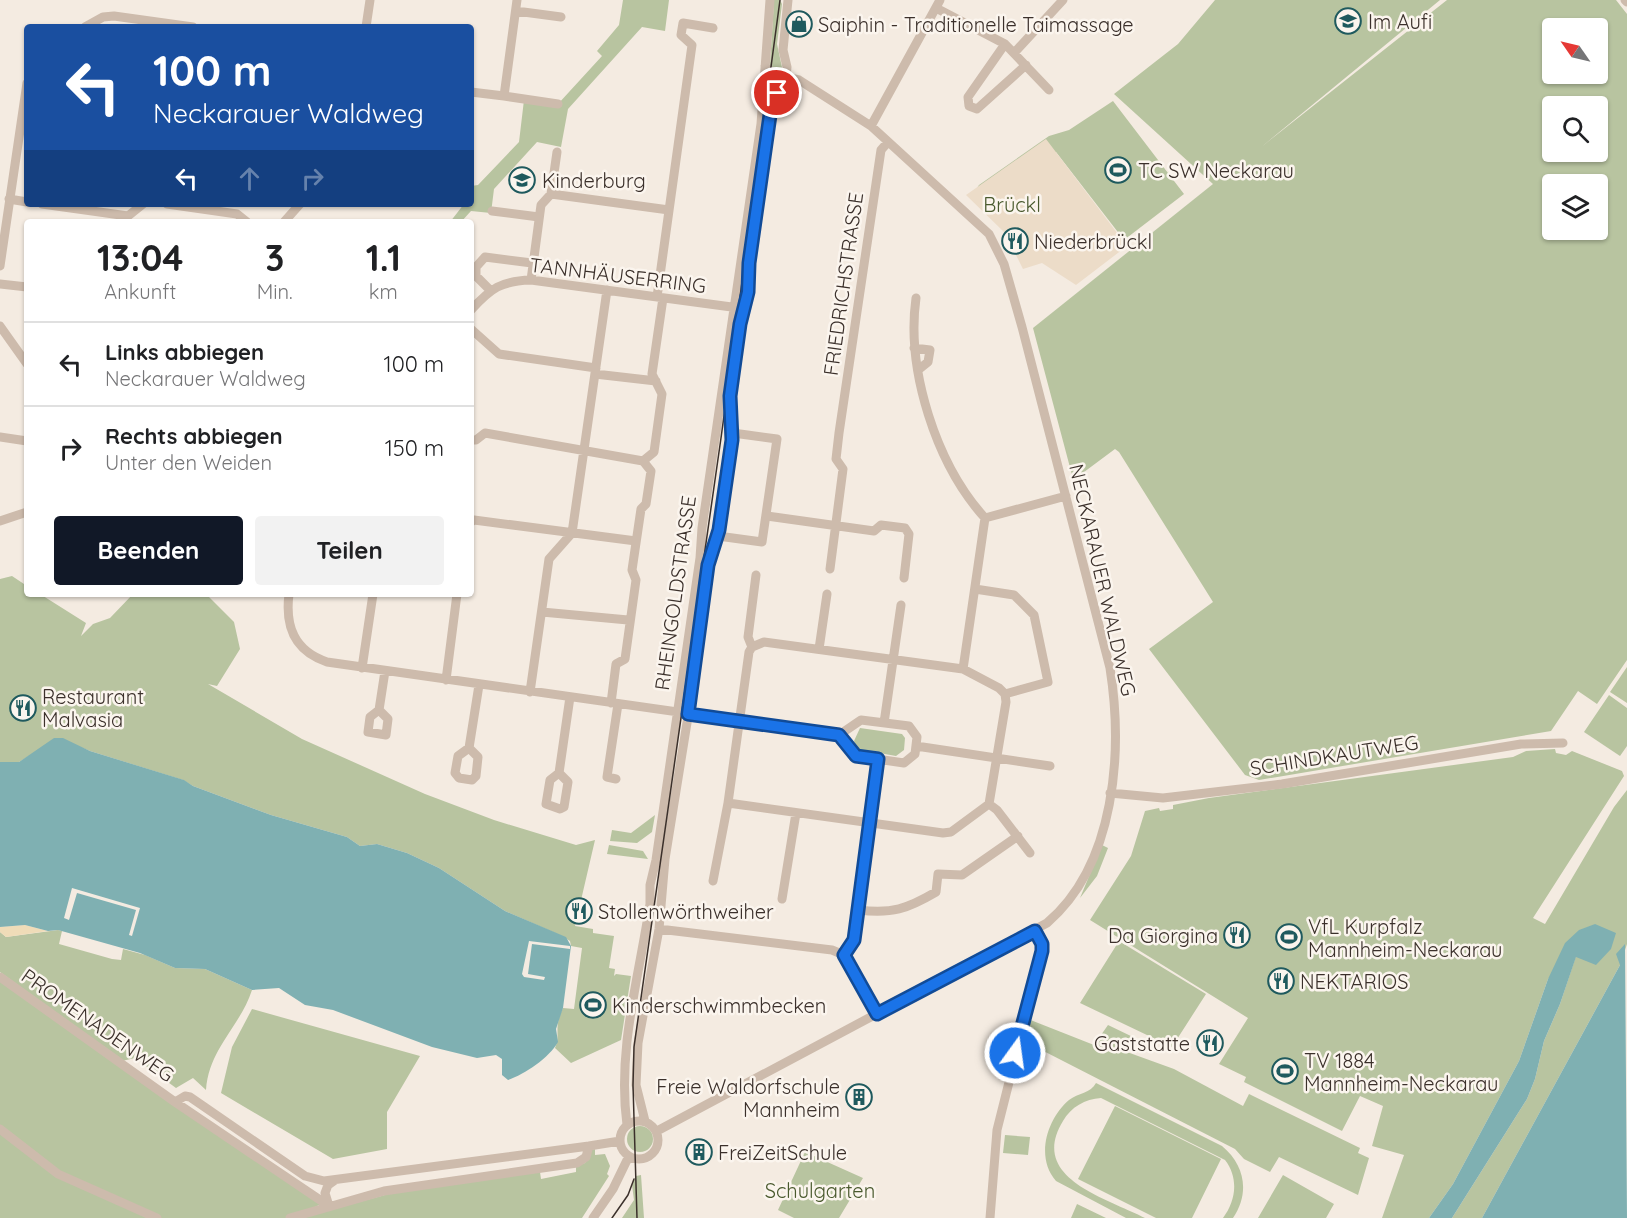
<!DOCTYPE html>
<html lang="de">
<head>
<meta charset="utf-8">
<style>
	body { margin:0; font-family:Quicksand,sans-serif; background:#f2f2f2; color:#202124; height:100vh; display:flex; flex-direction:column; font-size:22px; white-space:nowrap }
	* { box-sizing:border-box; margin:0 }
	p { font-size:20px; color:#757577 }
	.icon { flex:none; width:33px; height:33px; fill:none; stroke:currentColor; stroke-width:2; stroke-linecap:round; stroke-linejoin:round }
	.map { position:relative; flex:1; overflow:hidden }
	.panel { position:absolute; left:24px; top:219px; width:450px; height:378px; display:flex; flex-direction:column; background:#fff; border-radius:6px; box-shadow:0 2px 4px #0004 }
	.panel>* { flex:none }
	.top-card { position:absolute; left:24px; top:24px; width:450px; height:183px; border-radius:6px; box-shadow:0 2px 4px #0004; background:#1a4fa0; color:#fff; overflow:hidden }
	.needle { width:39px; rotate:304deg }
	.buttons { position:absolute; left:1542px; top:18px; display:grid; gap:12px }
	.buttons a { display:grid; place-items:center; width:66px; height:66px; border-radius:6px; background:#fff; box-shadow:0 2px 4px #0004; font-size:30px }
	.pin { position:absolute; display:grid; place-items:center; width:51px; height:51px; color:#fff; margin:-26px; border:3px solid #fff; border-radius:50%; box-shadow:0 2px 6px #0007 }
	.me { position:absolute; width:66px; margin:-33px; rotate:14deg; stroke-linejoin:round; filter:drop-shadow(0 0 4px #0008) }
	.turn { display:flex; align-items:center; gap:21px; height:126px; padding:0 30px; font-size:27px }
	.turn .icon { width:78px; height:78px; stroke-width:2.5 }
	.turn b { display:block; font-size:42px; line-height:51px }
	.lanes { display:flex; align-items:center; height:57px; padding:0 30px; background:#0003; justify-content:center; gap:30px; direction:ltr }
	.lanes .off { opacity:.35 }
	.eta { display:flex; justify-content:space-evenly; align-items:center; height:102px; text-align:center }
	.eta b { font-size:36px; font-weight:700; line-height:42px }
	.primary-button { display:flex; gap:12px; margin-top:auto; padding:12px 30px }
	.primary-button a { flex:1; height:69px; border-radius:6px; background:#111827; color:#fff; font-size:24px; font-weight:700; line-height:69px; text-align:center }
	.primary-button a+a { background:#f2f2f2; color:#202124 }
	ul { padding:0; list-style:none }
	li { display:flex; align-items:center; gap:18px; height:84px; padding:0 30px; border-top:2px solid #e0e0e0 }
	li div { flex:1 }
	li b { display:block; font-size:22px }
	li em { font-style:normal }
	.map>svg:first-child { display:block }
	.green { fill:#b8c4a0; fill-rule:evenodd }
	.sand { fill:#efdcb8 }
	.plaza { fill:#ecdcc8 }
	.water { fill:#7fb0b2 }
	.pier { fill:#f4ebe1 }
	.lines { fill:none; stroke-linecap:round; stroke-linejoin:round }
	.minor { stroke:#cdbbac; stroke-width:9 }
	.tram { stroke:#3b302b; stroke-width:1.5 }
	.route-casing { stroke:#114b97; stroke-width:15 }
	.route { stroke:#1a73e8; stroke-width:10 }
	.labels { text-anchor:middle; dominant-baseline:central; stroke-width:5; stroke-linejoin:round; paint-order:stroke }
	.poi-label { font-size:20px; fill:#3b302b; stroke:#fbf5ee; text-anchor:start }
	.park-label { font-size:20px; fill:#4a5a2e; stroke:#fbf5ee }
	.street-label { font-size:20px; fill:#3b302b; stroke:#fbf5ee }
</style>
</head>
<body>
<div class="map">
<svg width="1627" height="1218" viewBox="0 0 1627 1218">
	<rect width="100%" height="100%" fill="#f4ebe1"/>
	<!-- green -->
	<path class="green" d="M623,0H669L665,31L642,27L568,109L561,147L537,142L494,189L491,213L471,211L461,222H450L464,204H471V186L478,185L519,142L524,100L558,104L602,56L597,51L619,25Z
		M774,0H780L782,4L777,44L783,72L778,75L770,65Z
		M1215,0H1440L1260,148L1447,0H1616L1627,14V660L1597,704L1578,691L1551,731L1259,780L1245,775L1149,649L1213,602L1119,452L1115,449L1076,478L1072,475L1033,328L1213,184L1114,94L1178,44ZM1552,28H1598V74H1552ZM1552,106H1598V152H1552ZM1552,184H1598V230H1552Z
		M1113,101L1184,194L1124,240L1056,152L1023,176L1010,234L975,191L979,185L1049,136L1069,130Z
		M12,576L27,586V594H40L86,623L81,636L93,624L110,618L133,594H206L234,622L240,649L217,686L208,684L302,739L425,794L494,820L576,845L595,840L575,926L593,929V933L614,936L609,968L615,969L614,976L616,974L631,976L621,1040L571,1063L555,1048C561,1036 553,1027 563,1008L574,1009L582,948L571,946L570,941L562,936L505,911L439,868L407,853L377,844L360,846L347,837L271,815L193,786L183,780L90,751L58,738L19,762H0V579Z
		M1627,667V703L1610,692Z
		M1609,695L1627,708V746L1620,756L1584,732Z
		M860,728L902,734L905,738L904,750L896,756L857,749L854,741Z
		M1555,749L1556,753L1566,755L1572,751L1622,771L1624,776L1533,918L1545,924L1614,807L1627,790V944L1620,965L1482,1218H1452L1527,1099L1535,1079L1544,1041L1560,1004L1576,956L1595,924L1548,979L1519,1061L1453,1184L1429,1218H1382L1404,1155L1372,1146L1383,1106L1360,1096L1342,1131L1244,1082L1246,1077L1219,1064L1248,1018L1090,920L1131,856L1145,811L1159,808L1160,811L1173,809V805L1209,798L1513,757L1526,751Z
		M655,815L652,832L637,843L610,841L612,830L631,833Z
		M609,845L643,851L648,859L607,854Z
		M1102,845L1108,848L1097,876L1080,898Z
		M58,930L62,931L59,944L112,959L121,960L123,949L145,955L175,968L205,969L252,990C240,1027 209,1048 206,1090L193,1078L176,1088L135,1058L122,1061L0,972V932L6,937Z
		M1119,941L1206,994L1172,1047L1080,1003Z
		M0,979L321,1204L294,1218H0Z
		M252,1009L420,1056L387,1112V1149L333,1159L221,1093L232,1047Z
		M1028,1019L1094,1045L1108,1025L1135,1038L1127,1052L1174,1069L1243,1106L1249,1094L1360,1148L1358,1153L1369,1158L1358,1195L1279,1157L1270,1172L1244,1159L1235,1149L1022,1040Z
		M1096,1083L1222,1146C1245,1165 1250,1193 1233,1218H1223C1236,1201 1239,1178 1225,1160L1101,1098C1085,1099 1071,1107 1063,1121C1028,1178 1106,1198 1145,1218H1126L1056,1181C1035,1157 1047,1119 1069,1100C1078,1093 1091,1093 1096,1083Z
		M1115,1106L1221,1159L1192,1218H1156L1078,1179Z
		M627 1139a13 13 0 1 1 26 0a13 13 0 1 1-26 0Z
		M1005,1135L1030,1137L1028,1155L1003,1153Z
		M595,1149V1155L605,1154L610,1166L607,1174L609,1176L582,1218H301L392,1193L540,1172L541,1179L576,1172V1166L585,1163L591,1150Z
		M805,1152L863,1178L839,1218H794L778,1210Z
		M641,1175L644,1218H622L634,1200L632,1185L636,1176Z
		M1283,1175L1334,1204L1326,1218H1258Z
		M1077,1204L1106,1218H1071Z"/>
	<!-- sand -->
	<path class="sand" d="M25,925L48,931L6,937L0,932V927Z"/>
	<!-- plaza -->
	<path class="plaza" d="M1046,139L1127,246L1076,285L1042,263L1023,269L1005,233L966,195Z"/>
	<!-- water -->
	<path class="water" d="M54,738H63L90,751L184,780L193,786L271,815L347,837L360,846L377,844L407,853L439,868L505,911L566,937L571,946L563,1008L556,1029L558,1042C549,1058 525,1074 508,1080L502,1075V1059L496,1055L477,1058L432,1047L333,1010L305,1005L279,988L252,990L205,969L175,968L140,953L58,930L48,931L25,925L0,927V762H19Z
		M1595,924L1616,933L1611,949L1596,965L1576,957L1560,1004L1544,1041L1535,1079L1527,1099L1452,1218H1429L1453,1184L1519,1061L1548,979L1565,943L1579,930Z
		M1625,944L1627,1218H1482L1620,965L1616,954Z"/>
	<!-- pier -->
	<path class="pier" d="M72,888L140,908L132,936L129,935L136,910L77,893L69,920L64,918Z
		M529,941L570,946V949L532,944L528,974L545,977L544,980L524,977L522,974Z"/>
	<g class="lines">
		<!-- minor -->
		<path class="minor" d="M1625,0L1627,2
			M936,8L1005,44L1049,90
			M516,11L561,17
			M85,27L103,17L114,16L193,27
			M366,27L370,0
			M1005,44L968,97L969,106L977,109L1026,65
			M1015,52L1063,0
			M471,92L504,96L517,0
			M504,96L558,104
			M871,126L940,0
			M551,194L669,210
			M9,199L27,202
			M42,204L128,216L143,204
			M167,204L237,214L247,222
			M492,211L539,217
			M284,222L300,204
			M0,266L27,83
			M531,280L541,205L551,194L557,152
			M0,284L27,287
			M490,290L476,276V267L485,257L532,263
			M657,297L692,45L681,35L683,23L713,28
			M916,298C906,370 936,464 985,518
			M471,310C491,288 501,281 531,280L739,308
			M0,326L27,364
			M471,329L499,354L596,368
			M914,348L930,350L928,362L918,370
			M595,374L656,381
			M0,437L27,441
			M471,440H476L485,433L643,461
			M643,461L654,452L662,394L652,374L663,298
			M767,516L874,531L881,525L905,528L909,534L904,578
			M0,521L27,512
			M471,522L474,520L636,541
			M718,536L762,542L777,439L733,433
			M830,569L843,469L836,459L839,433L881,150L888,142
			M975,589L1014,595L1034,615L1048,682L1005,694
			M289,594C285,626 294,651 327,662L839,735L856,756L904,763L915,754L917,737L909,726L861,720L839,735
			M542,612L628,620
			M764,642L963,669L999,688L1005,694L1006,702L989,804L951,832L943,833L728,803L749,652L752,647Z
			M752,647L748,637L756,575
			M819,649L827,594
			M362,668L373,594
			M963,669L985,518L1066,496
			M446,680L457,594
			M530,692L549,559L572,533L607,290
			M611,703L616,664L625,659L636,580L632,570L641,509L646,504L651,471L643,461
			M379,710L388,719L386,735L368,732L370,717L379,710L385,671
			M884,723L901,605
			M916,746L1050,766
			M469,748L478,757L476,776L472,780L459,778L455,773L458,756L469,748L479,685
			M559,773L568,782L564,807L560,809L546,804L550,780L559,773L570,697
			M616,779L607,777L618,704
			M1110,793L1163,798L1282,784L1521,744L1563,743
			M989,804L997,810L1030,853
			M713,881L728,803
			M782,899L796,813
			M859,910C892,914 907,909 936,892L938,874L962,875L1018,836
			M659,929L832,950L844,955L877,1014
			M844,955L854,940L859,910L878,759
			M0,977L175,1102L329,1206
			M175,1102L185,1096L190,1097L305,1176L324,1181L589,1146
			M620 1140a19 19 0 1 1 38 0a19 19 0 1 1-38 0Z
			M645,1121L636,1085L638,1043L659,929L665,859L691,698L693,668L708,565L719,530L732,440L731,396L740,324L748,292L749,263L771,108L786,77L787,67L783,50L788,0
			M627,1125C617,1050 639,977 650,904V885L656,860L700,558L702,528L761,124L770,0
			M0,1129L58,1174L157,1218
			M657,1131L1047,923C1116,864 1123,751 1110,668L1022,327L1004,264L989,234L871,126L799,80L786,77L775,78L765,66
			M329,1206L325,1193L328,1185L335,1180
			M290,1218L384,1191L577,1163L586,1157L589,1146L620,1141
			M593,1218L613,1189L629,1156
			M990,1218L997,1130L1042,951V944L1035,931"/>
		<!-- tram -->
		<path class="tram" d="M612,1218L628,1195L634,1179
			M637,1218L633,1085L634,1047L721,438L780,0"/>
	</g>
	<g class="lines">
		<!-- route casing -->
		<g class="route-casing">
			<path id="route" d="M777,93L771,108L749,263L748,292L740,324L730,396L732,440L719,530L708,565L688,714L839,735L856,756L878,759L856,925L854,940L844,955L877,1014L1035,931L1042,944V951L1015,1053"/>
		</g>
		<!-- route -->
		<use href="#route" class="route"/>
	</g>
	<!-- icons -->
	<defs>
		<g id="school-ring" transform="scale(1.35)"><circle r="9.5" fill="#fbf5ee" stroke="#1f5a5e" stroke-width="1.5"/><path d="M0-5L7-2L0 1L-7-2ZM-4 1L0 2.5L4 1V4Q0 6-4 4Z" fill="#1f5a5e"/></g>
		<g id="shop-ring" transform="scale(1.35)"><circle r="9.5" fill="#fbf5ee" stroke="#1f5a5e" stroke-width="1.5"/><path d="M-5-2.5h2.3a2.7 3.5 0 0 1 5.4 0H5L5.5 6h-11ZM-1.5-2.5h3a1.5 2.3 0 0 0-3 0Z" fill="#1f5a5e"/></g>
		<g id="stadium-ring" transform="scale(1.35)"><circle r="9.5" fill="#fbf5ee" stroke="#1f5a5e" stroke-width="1.5"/><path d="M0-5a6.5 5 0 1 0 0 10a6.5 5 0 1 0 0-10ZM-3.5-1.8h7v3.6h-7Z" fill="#1f5a5e"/></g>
		<g id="restaurant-ring" transform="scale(1.35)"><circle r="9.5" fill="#fbf5ee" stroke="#1f5a5e" stroke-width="1.5"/><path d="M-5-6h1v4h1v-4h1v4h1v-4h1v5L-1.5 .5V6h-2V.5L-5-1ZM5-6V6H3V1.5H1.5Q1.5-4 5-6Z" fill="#1f5a5e"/></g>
		<g id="building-ring" transform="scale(1.35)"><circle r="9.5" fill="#fbf5ee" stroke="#1f5a5e" stroke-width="1.5"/><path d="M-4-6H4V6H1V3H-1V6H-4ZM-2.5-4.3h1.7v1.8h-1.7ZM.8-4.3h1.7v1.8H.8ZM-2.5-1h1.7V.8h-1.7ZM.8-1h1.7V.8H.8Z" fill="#1f5a5e"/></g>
	</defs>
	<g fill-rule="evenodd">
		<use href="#school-ring" x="1348" y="21"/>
		<use href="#shop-ring" x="799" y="24"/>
		<use href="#stadium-ring" x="1118" y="170"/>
		<use href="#school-ring" x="522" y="180"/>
		<use href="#restaurant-ring" x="1015" y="241"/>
		<use href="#restaurant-ring" x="23" y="708"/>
		<use href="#restaurant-ring" x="579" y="911"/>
		<use href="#restaurant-ring" x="1237" y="935"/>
		<use href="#stadium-ring" x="1289" y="937"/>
		<use href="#restaurant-ring" x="1281" y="981"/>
		<use href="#stadium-ring" x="593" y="1005"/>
		<use href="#restaurant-ring" x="1210" y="1043"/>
		<use href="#stadium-ring" x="1285" y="1071"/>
		<use href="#building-ring" x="859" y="1097"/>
		<use href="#building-ring" x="699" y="1152"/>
	</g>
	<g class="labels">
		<!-- poi labels -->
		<g class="poi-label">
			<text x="1368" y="21">Im Aufi</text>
			<text x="818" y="24">Saiphin - Traditionelle Taimassage</text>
			<text x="1138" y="170">TC SW Neckarau</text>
			<text x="542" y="180">Kinderburg</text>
			<text x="1034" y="241">Niederbrückl</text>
			<text x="42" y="696">Restaurant<tspan x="42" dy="23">Malvasia</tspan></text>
			<text x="598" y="911">Stollenwörthweiher</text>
			<text x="1308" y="926">VfL Kurpfalz<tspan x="1308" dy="23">Mannheim-Neckarau</tspan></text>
			<text x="1218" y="935" text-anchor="end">Da Giorgina</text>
			<text x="1300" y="981">NEKTARIOS</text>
			<text x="612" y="1005">Kinderschwimmbecken</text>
			<text x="1190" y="1043" text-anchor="end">Gaststatte</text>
			<text x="1304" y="1060">TV 1884<tspan x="1304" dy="23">Mannheim-Neckarau</tspan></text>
			<text x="840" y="1086" text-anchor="end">Freie Waldorfschule<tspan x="840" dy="23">Mannheim</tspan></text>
			<text x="718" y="1152">FreiZeitSchule</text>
		</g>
		<!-- park labels -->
		<g class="park-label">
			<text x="1012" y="204">Brückl</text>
			<text x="820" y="1190">Schulgarten</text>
		</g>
		<!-- street labels -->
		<g class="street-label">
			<text transform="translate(618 275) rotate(7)">TANNHÄUSERRING</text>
			<text transform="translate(843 284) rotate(-82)">FRIEDRICHSTRASSE</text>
			<text transform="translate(1103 580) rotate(77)">NECKARAUER WALDWEG</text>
			<text transform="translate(675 593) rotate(-82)">RHEINGOLDSTRASSE</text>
			<text transform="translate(1334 755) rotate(-9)">SCHINDKAUTWEG</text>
			<text transform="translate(98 1025) rotate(35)">PROMENADENWEG</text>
		</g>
	</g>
</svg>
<div class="buttons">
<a><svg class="needle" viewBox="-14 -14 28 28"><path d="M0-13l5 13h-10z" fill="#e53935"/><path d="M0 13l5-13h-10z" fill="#757577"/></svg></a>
<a><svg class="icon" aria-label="search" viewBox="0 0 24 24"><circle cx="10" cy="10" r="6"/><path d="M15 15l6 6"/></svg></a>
<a><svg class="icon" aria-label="layers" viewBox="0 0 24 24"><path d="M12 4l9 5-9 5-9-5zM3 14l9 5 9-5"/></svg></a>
</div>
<div class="pin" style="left:777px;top:93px;background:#d93025"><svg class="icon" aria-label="arrive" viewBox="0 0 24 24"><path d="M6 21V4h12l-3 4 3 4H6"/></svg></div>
<svg class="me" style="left:1015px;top:1053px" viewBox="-20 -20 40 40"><circle r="17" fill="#1a73e8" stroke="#fff" stroke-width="3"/><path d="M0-11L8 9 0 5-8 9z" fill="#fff"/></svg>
<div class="top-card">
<div class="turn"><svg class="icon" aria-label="left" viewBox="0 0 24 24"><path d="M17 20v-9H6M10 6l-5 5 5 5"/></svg><div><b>100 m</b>Neckarauer Waldweg</div></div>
<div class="lanes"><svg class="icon" aria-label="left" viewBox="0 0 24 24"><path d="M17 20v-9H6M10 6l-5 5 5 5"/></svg><svg class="icon off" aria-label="ahead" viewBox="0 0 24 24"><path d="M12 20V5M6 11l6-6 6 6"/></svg><svg class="icon off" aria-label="right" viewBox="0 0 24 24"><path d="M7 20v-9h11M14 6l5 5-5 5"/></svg></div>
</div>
<section class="panel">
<div class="eta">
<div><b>13:04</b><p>Ankunft</p></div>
<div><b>3</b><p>Min.</p></div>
<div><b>1.1</b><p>km</p></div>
</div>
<ul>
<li><svg class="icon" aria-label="left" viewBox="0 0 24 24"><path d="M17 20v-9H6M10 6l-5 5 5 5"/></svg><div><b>Links abbiegen</b><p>Neckarauer Waldweg</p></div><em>100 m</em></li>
<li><svg class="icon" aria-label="right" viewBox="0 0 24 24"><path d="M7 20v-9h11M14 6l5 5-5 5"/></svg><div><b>Rechts abbiegen</b><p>Unter den Weiden</p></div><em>150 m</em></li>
</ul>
<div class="primary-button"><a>Beenden</a><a>Teilen</a></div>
</section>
</div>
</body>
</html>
